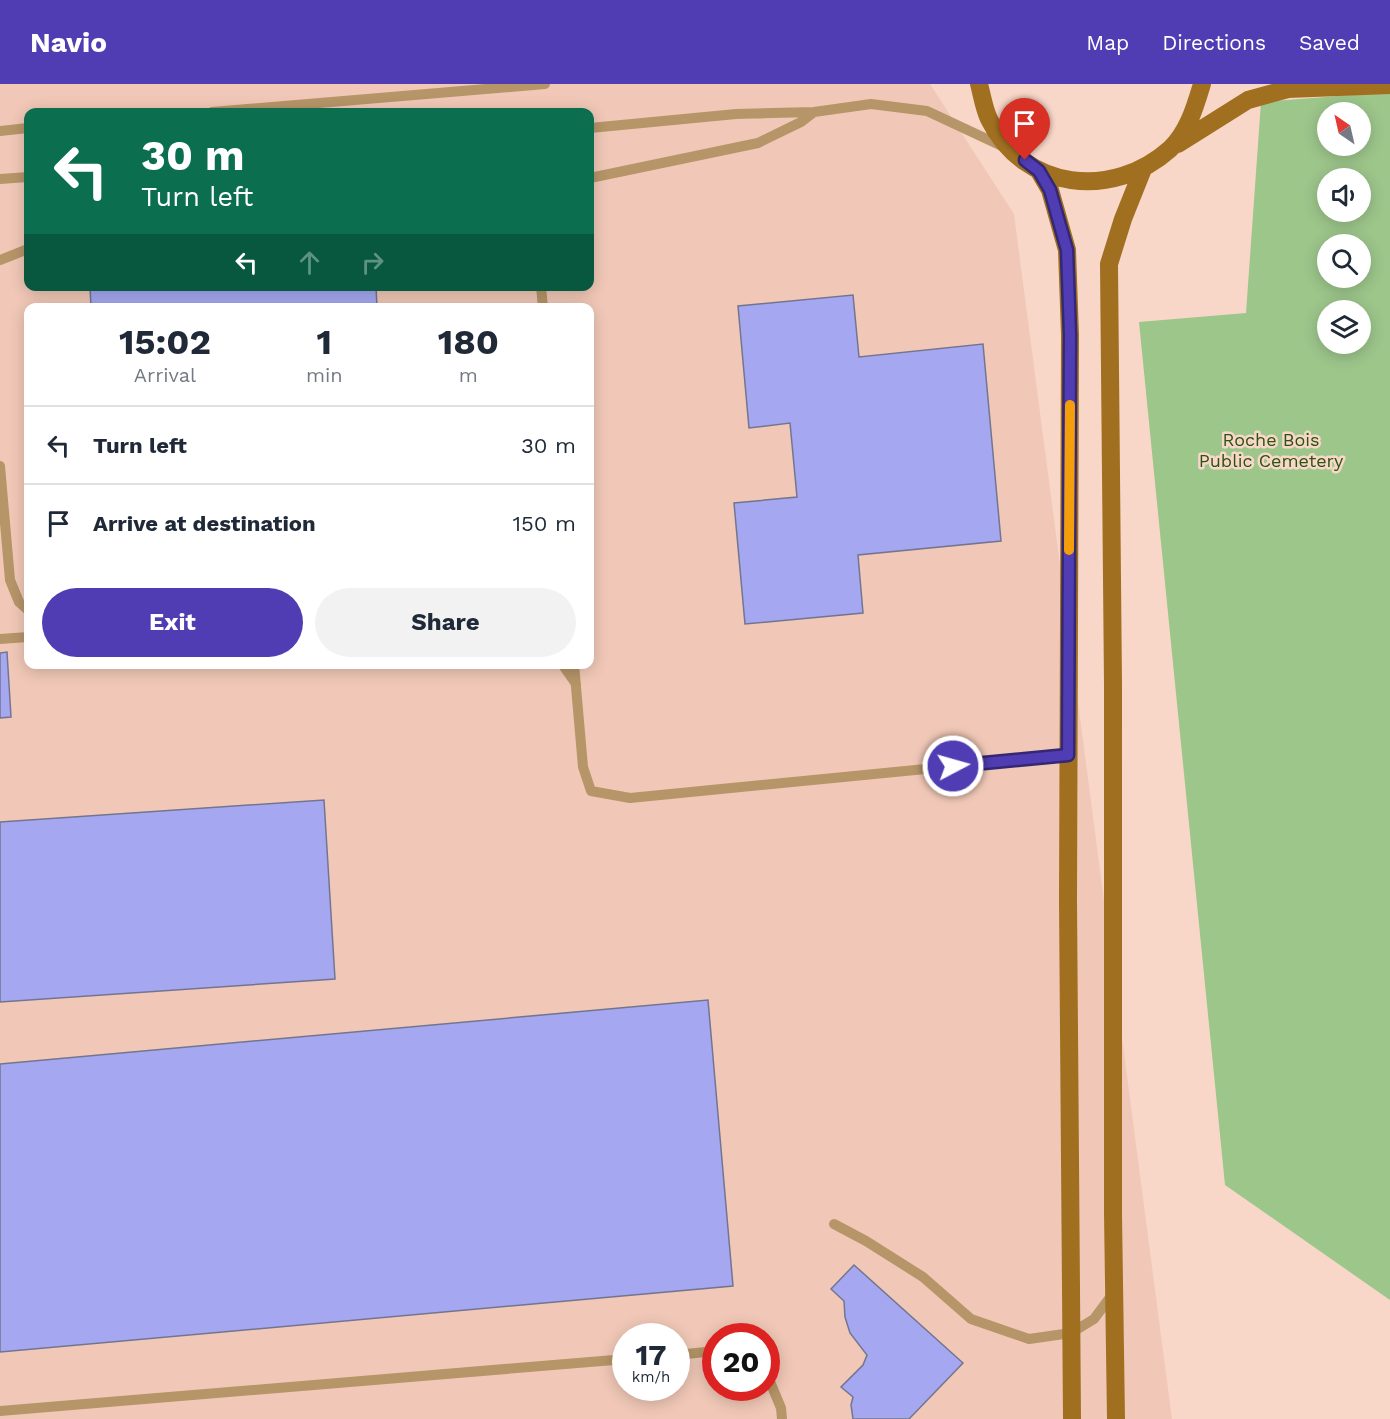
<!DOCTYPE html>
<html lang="en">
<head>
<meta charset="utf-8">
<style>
	body { margin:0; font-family:"Work Sans",sans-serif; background:#f2f2f3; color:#1f2937; height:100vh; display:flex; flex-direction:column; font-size:22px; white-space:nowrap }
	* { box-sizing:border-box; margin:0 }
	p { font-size:20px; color:#747a83 }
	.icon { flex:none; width:33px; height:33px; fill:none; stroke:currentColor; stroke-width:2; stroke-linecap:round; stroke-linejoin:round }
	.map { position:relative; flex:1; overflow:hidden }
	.side { position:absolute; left:24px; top:219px; width:570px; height:366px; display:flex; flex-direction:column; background:#fff; border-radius:12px; box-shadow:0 3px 15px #0003 }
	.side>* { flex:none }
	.banner { position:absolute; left:24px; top:24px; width:570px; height:183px; border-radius:12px; box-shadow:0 3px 15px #0003; background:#0b6e4f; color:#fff; overflow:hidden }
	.needle { width:39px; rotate:326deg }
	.fabs { position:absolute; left:1317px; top:18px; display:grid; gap:12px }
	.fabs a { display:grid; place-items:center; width:54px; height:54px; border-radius:50%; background:#fff; box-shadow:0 3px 15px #0003; font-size:30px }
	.speed { position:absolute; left:612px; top:1239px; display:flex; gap:12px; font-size:30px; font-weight:700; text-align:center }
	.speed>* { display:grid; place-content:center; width:78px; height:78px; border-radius:50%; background:#fff; box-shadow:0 3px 15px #0003; line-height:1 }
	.speed small { font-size:15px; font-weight:400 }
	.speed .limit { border:9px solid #d22; background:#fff; color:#111 }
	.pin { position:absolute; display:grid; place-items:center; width:51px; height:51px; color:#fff; margin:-62px -26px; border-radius:50% 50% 50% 0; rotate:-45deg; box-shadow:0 0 6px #0007 }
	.pin .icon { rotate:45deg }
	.me { position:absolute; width:66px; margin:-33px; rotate:84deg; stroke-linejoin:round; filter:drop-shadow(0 0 4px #0008) }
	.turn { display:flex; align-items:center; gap:21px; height:126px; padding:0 18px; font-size:27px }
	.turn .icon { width:78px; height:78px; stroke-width:2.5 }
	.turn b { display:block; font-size:42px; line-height:51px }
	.lanes { display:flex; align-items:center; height:57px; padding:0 18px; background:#0003; justify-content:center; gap:30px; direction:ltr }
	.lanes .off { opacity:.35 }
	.eta { display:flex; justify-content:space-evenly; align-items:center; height:102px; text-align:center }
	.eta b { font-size:36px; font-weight:700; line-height:42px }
	.primary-button { display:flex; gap:12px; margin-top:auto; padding:12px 18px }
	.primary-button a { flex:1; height:69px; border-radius:36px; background:#503cb3; color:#fff; font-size:24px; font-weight:700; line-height:69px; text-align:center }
	.primary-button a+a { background:#f2f2f3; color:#1f2937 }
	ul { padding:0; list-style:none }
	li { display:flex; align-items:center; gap:18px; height:78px; padding:0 18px; border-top:2px solid #e0e1e3 }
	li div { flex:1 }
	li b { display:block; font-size:22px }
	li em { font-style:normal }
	header { display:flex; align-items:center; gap:36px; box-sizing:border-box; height:84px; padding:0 30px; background:#503cb3; color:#fff }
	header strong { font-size:28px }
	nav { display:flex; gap:33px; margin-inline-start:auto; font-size:21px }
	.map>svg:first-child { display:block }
	.built { fill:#f1c8b7; fill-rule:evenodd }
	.green { fill:#9dc68b; fill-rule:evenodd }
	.building { fill:#a5a8f0; stroke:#737590; stroke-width:1.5 }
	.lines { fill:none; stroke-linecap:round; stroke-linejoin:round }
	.lane { stroke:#b69568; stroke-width:10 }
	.secondary { stroke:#a07020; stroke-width:18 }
	.route-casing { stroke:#342774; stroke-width:15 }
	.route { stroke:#503cb3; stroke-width:10 }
	.slow { stroke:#f59e0b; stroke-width:10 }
	.labels { text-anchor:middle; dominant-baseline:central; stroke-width:5; stroke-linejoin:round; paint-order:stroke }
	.park-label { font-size:18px; fill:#2a5310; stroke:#f8d7c9 }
</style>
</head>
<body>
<header>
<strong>Navio</strong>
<nav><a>Map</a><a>Directions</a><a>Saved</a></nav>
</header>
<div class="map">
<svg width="1390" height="1335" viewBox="0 0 1390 1335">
	<rect width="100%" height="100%" fill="#f8d7c9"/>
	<!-- built -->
	<path class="built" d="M0,0H930L1014,130L1172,1335H0ZM28,28H590V202H28ZM28,224H590V580H28ZM626,1252H676V1304H626ZM716,1252H766V1304H716Z"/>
	<!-- green -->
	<path class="green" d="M1390,8V1216L1225,1101L1139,238L1246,229L1261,18ZM1328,28H1360V62H1328ZM1328,94H1360V128H1328ZM1328,160H1360V194H1328ZM1328,226H1360V260H1328Z"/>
	<!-- building -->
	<path class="building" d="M90,202H376L377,224H91Z
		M853,211L859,273L983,260L1001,457L858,471L863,529L745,540L734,419L797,413L790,339L749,344L738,222Z
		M7,568L11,633L0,634V569Z
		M324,716L335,895L0,918V738Z
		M708,916L733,1202L0,1268V980Z
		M854,1181L963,1279L909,1335H853L851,1321L853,1313L841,1303L863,1281L867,1271L850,1249L845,1233L844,1217L831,1205Z"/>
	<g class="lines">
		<!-- lane -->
		<path class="lane" d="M212,28L545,0
			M590,44L736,30L814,28L871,20L927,27L1004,63
			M0,47L28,44
			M590,94L758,59L801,38L814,28
			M0,95L28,93
			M0,176L28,165
			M541,202L543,224
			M0,382L10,496L19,518L28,526
			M0,555L28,553
			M562,580L576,600
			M574,580L583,683L591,707L630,714L1068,671
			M834,1140L866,1157L923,1193L971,1235L1029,1255L1071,1249L1094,1235L1114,1208
			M676,1271L716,1267
			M766,1288L781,1324L782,1335
			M0,1327L626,1275"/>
		<!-- secondary -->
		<path class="secondary" d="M979,0C982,11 984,25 989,35C1024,107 1113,116 1170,65C1188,48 1195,23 1202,0
			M1178,60L1248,16L1288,5L1390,1
			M1039,87L1050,106L1067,166L1070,251L1068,817L1072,1335
			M1116,1335L1113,1130V600L1109,180L1123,135L1143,85"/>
	</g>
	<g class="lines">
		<!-- route casing -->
		<g class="route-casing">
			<path id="route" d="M953,682L1068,671L1070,251L1067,166L1050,106L1039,87L1025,76"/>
		</g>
		<!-- route -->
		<use href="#route" class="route"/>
		<!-- slow -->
		<path class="slow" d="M1069,466L1070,321"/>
	</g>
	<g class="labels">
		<!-- park labels -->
		<g class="park-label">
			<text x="1271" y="355">Roche Bois<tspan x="1271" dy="21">Public Cemetery</tspan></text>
		</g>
	</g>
</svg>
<div class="fabs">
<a><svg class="needle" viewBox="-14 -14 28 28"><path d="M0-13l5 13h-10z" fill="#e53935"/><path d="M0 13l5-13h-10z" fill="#747a83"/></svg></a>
<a><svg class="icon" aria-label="sound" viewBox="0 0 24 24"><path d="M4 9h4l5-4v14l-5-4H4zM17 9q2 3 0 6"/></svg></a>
<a><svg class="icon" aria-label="search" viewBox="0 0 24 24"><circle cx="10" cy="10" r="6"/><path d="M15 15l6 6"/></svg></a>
<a><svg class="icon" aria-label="layers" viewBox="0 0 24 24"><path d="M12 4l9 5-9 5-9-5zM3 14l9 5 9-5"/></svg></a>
</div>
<div class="speed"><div>17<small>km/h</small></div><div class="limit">20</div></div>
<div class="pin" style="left:1025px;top:76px;background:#d93025"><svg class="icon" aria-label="arrive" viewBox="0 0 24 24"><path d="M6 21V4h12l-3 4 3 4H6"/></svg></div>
<svg class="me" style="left:953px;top:682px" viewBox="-20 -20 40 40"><circle r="17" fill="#503cb3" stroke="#fff" stroke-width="3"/><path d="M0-11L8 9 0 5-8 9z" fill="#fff"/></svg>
<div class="banner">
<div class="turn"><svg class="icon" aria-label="left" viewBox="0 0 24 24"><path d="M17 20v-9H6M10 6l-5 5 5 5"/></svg><div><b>30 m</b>Turn left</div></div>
<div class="lanes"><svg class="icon" aria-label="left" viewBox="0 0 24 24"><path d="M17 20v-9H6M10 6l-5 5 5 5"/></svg><svg class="icon off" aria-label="ahead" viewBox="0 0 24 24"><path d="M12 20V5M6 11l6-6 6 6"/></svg><svg class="icon off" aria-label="right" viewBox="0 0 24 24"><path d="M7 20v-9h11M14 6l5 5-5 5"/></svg></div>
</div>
<section class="side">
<div class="eta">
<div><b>15:02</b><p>Arrival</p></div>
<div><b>1</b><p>min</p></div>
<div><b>180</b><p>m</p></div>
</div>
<ul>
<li><svg class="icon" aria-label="left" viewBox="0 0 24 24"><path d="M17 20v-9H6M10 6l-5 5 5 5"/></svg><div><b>Turn left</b></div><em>30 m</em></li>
<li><svg class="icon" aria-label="arrive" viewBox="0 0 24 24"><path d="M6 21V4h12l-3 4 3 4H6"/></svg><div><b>Arrive at destination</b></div><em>150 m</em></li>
</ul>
<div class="primary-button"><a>Exit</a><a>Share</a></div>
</section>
</div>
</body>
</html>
